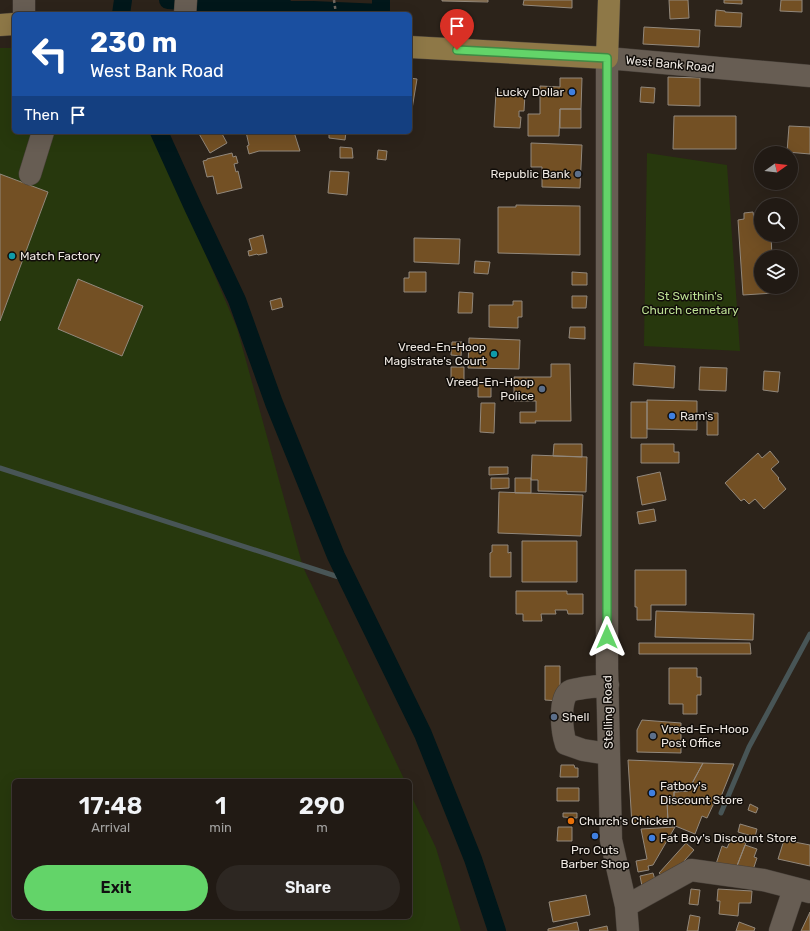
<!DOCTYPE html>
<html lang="en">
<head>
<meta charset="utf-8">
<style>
	body { margin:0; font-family:Rubik,sans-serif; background:#2d2722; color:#f1f3f6; height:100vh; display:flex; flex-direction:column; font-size:15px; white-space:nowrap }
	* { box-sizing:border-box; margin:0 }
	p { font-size:13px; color:#a2a1a0 }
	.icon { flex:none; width:22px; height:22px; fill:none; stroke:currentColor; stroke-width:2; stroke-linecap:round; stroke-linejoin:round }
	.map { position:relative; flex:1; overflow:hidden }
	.panel { position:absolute; left:12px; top:779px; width:400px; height:140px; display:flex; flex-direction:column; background:#211a14; border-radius:6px; box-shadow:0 4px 16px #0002,0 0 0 1px #3e3834 }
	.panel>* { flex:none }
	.guide { position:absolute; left:12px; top:12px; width:400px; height:122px; border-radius:6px; box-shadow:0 4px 16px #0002,0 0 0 1px #3e3834; background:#1a4fa0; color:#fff; overflow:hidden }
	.needle { width:26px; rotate:76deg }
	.buttons { position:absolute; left:754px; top:146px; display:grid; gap:8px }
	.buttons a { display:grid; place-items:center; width:44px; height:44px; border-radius:50%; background:#211a14; box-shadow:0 4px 16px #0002,0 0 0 1px #3e3834; font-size:20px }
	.pin { position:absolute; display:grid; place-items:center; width:34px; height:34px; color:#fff; margin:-41px -17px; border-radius:50% 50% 50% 0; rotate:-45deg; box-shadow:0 0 4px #0007 }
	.pin .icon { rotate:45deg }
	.me { position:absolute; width:44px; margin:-22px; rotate:0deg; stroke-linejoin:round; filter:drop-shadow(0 0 3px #0008) }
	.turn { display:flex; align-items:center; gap:14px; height:84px; padding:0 12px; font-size:18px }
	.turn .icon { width:52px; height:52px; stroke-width:2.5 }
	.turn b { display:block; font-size:28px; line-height:34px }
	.then { display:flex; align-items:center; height:38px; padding:0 12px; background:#0003; gap:8px; font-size:15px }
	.eta { display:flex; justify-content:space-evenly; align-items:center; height:68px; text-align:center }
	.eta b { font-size:24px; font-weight:600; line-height:28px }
	.primary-button { display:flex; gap:8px; margin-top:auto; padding:8px 12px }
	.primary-button a { flex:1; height:46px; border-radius:24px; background:#63d469; color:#111; font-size:16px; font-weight:600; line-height:46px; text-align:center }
	.primary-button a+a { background:#2d2722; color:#f1f3f6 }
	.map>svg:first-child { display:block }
	.green { fill:#27380d }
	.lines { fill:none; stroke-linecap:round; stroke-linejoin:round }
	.stream { stroke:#485556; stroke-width:5 }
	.canal { stroke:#01171a; stroke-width:18 }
	.building { fill:#735024; stroke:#92887c }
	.minor-casing { stroke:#48413a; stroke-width:23 }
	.major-casing { stroke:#48413a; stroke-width:23 }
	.path { stroke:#6e665e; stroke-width:2.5; stroke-dasharray:3 3; stroke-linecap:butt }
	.minor { stroke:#675d53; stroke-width:22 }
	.major { stroke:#8e7847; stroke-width:22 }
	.route-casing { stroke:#408a44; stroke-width:10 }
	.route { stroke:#63d469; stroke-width:7 }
	.shop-dot { fill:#3f7fe0; stroke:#110d09; stroke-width:1.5 }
	.service-dot { fill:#5c6f8a; stroke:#110d09; stroke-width:1.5 }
	.culture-dot { fill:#0f9aa8; stroke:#110d09; stroke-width:1.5 }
	.food-dot { fill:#e8710a; stroke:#110d09; stroke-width:1.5 }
	.labels { text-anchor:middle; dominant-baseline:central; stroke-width:3; stroke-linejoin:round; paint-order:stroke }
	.street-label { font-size:12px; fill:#ede7e1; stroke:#110d09 }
	.poi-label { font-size:12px; fill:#ede7e1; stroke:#110d09; text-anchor:start }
	.park-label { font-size:12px; fill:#bcdf93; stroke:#110d09 }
</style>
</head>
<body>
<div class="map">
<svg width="810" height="931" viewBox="0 0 810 931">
	<rect width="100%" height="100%" fill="#2c231a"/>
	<!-- green -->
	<path class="green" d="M0,48H14V132H154L237,328L303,567L405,781H14V917H410V793L436,848L461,931H0Z
		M647,153L727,165L740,351L644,346Z"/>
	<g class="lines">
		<!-- stream -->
		<path class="stream" d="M0,468L348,580
			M721,813L749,747L810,634"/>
		<!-- canal -->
		<path class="canal" d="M168,0L290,9L381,13V0
			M121,14L123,0
			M159,132L193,207L237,300L274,403L336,556L423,734L473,859L497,931"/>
	</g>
	<!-- building -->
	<path class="building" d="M442,0H488V2L442,1Z
		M524,0H572V8L523,5Z
		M669,0H688L689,18L670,19Z
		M724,0H742V4L724,3Z
		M781,0H802V12L780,11Z
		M716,10L725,11V12L742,13L741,27L715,26Z
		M644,27L700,30L699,47L643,44Z
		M668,77L700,78V106L668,105Z
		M410,78L417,79L410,121Z
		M560,78H582L581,109H560L559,136H528V114H540V86L560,87Z
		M641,87L655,88L654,103L640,102Z
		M496,92L525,94L524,111H519V117H521L520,128L494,127Z
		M560,109H581V128H560Z
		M674,116H736V149H673Z
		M789,126L810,127V154L787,152Z
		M198,132H221L227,143L210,153Z
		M246,132H294L300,151H259L249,154L247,146L249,145Z
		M329,132H346L345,140L329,138Z
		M531,143L582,145L580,188L542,187V167H531Z
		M340,147L352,148L353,158H340Z
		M378,150L387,151L386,160L377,159Z
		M232,153L233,157L236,156L238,163L234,164L236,172L238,171L242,188L217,194L213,176L207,177L203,161L207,160V159Z
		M330,171L349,172L347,195L328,193Z
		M0,174L48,192L0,321Z
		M516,205L580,206V255L498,253V207H516Z
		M753,212L754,219H761V235H771L772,257H761V287H774V293L743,295L738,220L744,219V213Z
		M263,235L267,253L258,255L257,254L249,256L248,251L252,250L249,239Z
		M414,238L460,239L459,264L414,262Z
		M475,261L490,262L488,274L474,273Z
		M409,272H426V292H404V278H409Z
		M572,272L587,273V285H572Z
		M78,279L143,306L122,356L58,329Z
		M459,292L473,293L472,313H458Z
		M572,296H587L586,308H572Z
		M281,298L283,307L272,310L270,301Z
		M513,301H522V317H518V328L489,327V305H513Z
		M570,327H585V339L569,338Z
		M469,338L520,340L519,369L468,368Z
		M452,342H462L461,356L451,355Z
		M634,363L675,366L674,388L633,385Z
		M551,364H570L571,421H535L536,423H520V412H536V401H514V377H551Z
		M451,367H464V380H451Z
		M700,367L727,368L726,391L699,390Z
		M764,371L780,372L778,392L763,390Z
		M478,383L491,384V397H478Z
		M647,400L697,401V430L647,429Z
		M631,402H647V438H631Z
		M481,403H495L494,433L480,432Z
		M707,413H718V435H707Z
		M554,444H582V457L553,456Z
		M641,444H674V452H679V463H641Z
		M770,451L779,462L771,469L779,478L778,479L786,489L764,509L755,499L749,504L744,499L741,501L725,483L758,453L762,458Z
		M532,455L587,457L586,492L538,491V480H531Z
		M489,467H508V474L489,475Z
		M660,472L666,500L642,505L637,477Z
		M491,478H509V488L491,489Z
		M515,478H531V493H515Z
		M499,492L583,495L581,536L498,533Z
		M654,509L656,521L639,524L637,512Z
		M522,541H577V582H522Z
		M492,545H508V553L511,552V577H490V553L492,552Z
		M635,570H686V605H651V620H637V607H635Z
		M516,591H567V594H583V614H568L567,610H555L556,614H541L542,621H523V614H516Z
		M656,611L754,614L753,640L655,637Z
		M639,643H750L751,654H639Z
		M545,666H560V701L545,700Z
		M669,668H697V677H701V695H697V714H683V704H669Z
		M642,720L681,723V753L637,752V730Z
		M628,760L703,763L688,791L674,792V800H667L668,823L632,825Z
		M703,763L734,764L718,804L714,803L707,818L702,816L695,834L668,823L667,800H674V792L688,791Z
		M561,765H574L575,768H578V777H560Z
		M557,788H579V801H557Z
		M750,804L758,808L756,813L748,810Z
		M563,813H577V818L563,817Z
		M740,824L757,829L755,837L738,832Z
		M558,827H572V841H557Z
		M675,827L653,865L648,866L649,870L638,872L636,861L647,859L641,829Z
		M732,837L746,843L735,871L716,864L722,846L727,848Z
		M784,840L810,845V866L778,859Z
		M686,843L694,850L667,880L659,873Z
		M745,845L757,849L754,857L757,858L753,870L735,871Z
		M653,873L656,883L642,886L640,876Z
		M691,889L700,890L698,905L689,904Z
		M718,889L752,891L751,903H739L738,916L719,914L720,901H717Z
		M586,895L590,915L553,922L549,902Z
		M810,912V931H801Z
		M690,915L700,917L698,931H687Z
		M577,922L579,931H548V929Z
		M739,922L755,928L754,931H736Z
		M607,926L608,931H590L589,930Z"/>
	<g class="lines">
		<!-- minor casing -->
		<g class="minor-casing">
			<path id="minor" d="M24,14V0
				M185,14L186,0
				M30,174L43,132
				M608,685C600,686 576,688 570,691C558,698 562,732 566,744L583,750L609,754
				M626,906L691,870L763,880L810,892
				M628,931L626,906L611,840L607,668V58L810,76
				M780,931L794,889"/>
		</g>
		<!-- major casing -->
		<g class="major-casing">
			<path id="major" d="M0,25L14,24
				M410,47L607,58L609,0"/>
		</g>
		<!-- path -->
		<path class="path" d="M334,0L336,14"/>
		<!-- minor -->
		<use href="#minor" class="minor"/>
		<!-- major -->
		<use href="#major" class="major"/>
	</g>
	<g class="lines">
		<!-- route casing -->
		<g class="route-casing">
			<path id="route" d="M457,50L607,58V637"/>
		</g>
		<!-- route -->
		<use href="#route" class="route"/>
	</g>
	<!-- markers -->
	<g class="shop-dot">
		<circle cx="572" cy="92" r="4"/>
		<circle cx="672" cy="416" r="4"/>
		<circle cx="652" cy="793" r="4"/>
		<circle cx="595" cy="836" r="4"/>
		<circle cx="652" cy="838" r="4"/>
	</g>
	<g class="service-dot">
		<circle cx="578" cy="174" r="4"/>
		<circle cx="542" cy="389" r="4"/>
		<circle cx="554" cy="717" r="4"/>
		<circle cx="653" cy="736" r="4"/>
	</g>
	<g class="culture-dot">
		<circle cx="12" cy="256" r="4"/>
		<circle cx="494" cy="354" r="4"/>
	</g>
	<circle class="food-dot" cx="571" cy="821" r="4"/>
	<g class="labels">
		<!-- street labels -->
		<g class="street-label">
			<text transform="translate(670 64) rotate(5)">West Bank Road</text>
			<text transform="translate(608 712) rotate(-91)">Stelling Road</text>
		</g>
		<!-- poi labels -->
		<g class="poi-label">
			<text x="564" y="92" text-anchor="end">Lucky Dollar</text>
			<text x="570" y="174" text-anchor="end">Republic Bank</text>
			<text x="20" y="256">Match Factory</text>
			<text x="486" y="347" text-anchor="end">Vreed-En-Hoop<tspan x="486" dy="14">Magistrate's Court</tspan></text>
			<text x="534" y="382" text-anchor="end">Vreed-En-Hoop<tspan x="534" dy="14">Police</tspan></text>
			<text x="680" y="416">Ram's</text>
			<text x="562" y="717">Shell</text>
			<text x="661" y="729">Vreed-En-Hoop<tspan x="661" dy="14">Post Office</tspan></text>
			<text x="660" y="786">Fatboy's<tspan x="660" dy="14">Discount Store</tspan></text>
			<text x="579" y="821">Church's Chicken</text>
			<text x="660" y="838">Fat Boy's Discount Store</text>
			<text x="595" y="850" text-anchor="middle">Pro Cuts<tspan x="595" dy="14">Barber Shop</tspan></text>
		</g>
		<!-- park labels -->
		<g class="park-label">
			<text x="690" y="296">St Swithin's<tspan x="690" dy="14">Church cemetary</tspan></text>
		</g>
	</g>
</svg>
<div class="buttons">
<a><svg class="needle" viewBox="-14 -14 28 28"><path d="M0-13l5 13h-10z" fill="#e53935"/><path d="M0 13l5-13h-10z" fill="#a2a1a0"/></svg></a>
<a><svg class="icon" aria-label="search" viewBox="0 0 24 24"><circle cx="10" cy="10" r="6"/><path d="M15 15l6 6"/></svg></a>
<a><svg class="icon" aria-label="layers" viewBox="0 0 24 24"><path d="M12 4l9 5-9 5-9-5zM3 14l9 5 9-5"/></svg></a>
</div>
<div class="pin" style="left:457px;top:50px;background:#d93025"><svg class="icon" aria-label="arrive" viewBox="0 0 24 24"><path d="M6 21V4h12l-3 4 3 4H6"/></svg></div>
<svg class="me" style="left:607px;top:637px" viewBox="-20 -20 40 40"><path d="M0-17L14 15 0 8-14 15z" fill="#63d469" stroke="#fff" stroke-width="4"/></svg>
<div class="guide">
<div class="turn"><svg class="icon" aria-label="left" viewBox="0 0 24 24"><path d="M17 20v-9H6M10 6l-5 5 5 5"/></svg><div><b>230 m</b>West Bank Road</div></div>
<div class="then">Then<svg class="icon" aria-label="arrive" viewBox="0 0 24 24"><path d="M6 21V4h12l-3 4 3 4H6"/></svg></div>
</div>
<section class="panel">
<div class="eta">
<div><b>17:48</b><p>Arrival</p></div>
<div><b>1</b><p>min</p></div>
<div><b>290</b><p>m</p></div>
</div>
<div class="primary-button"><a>Exit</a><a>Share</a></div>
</section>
</div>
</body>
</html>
